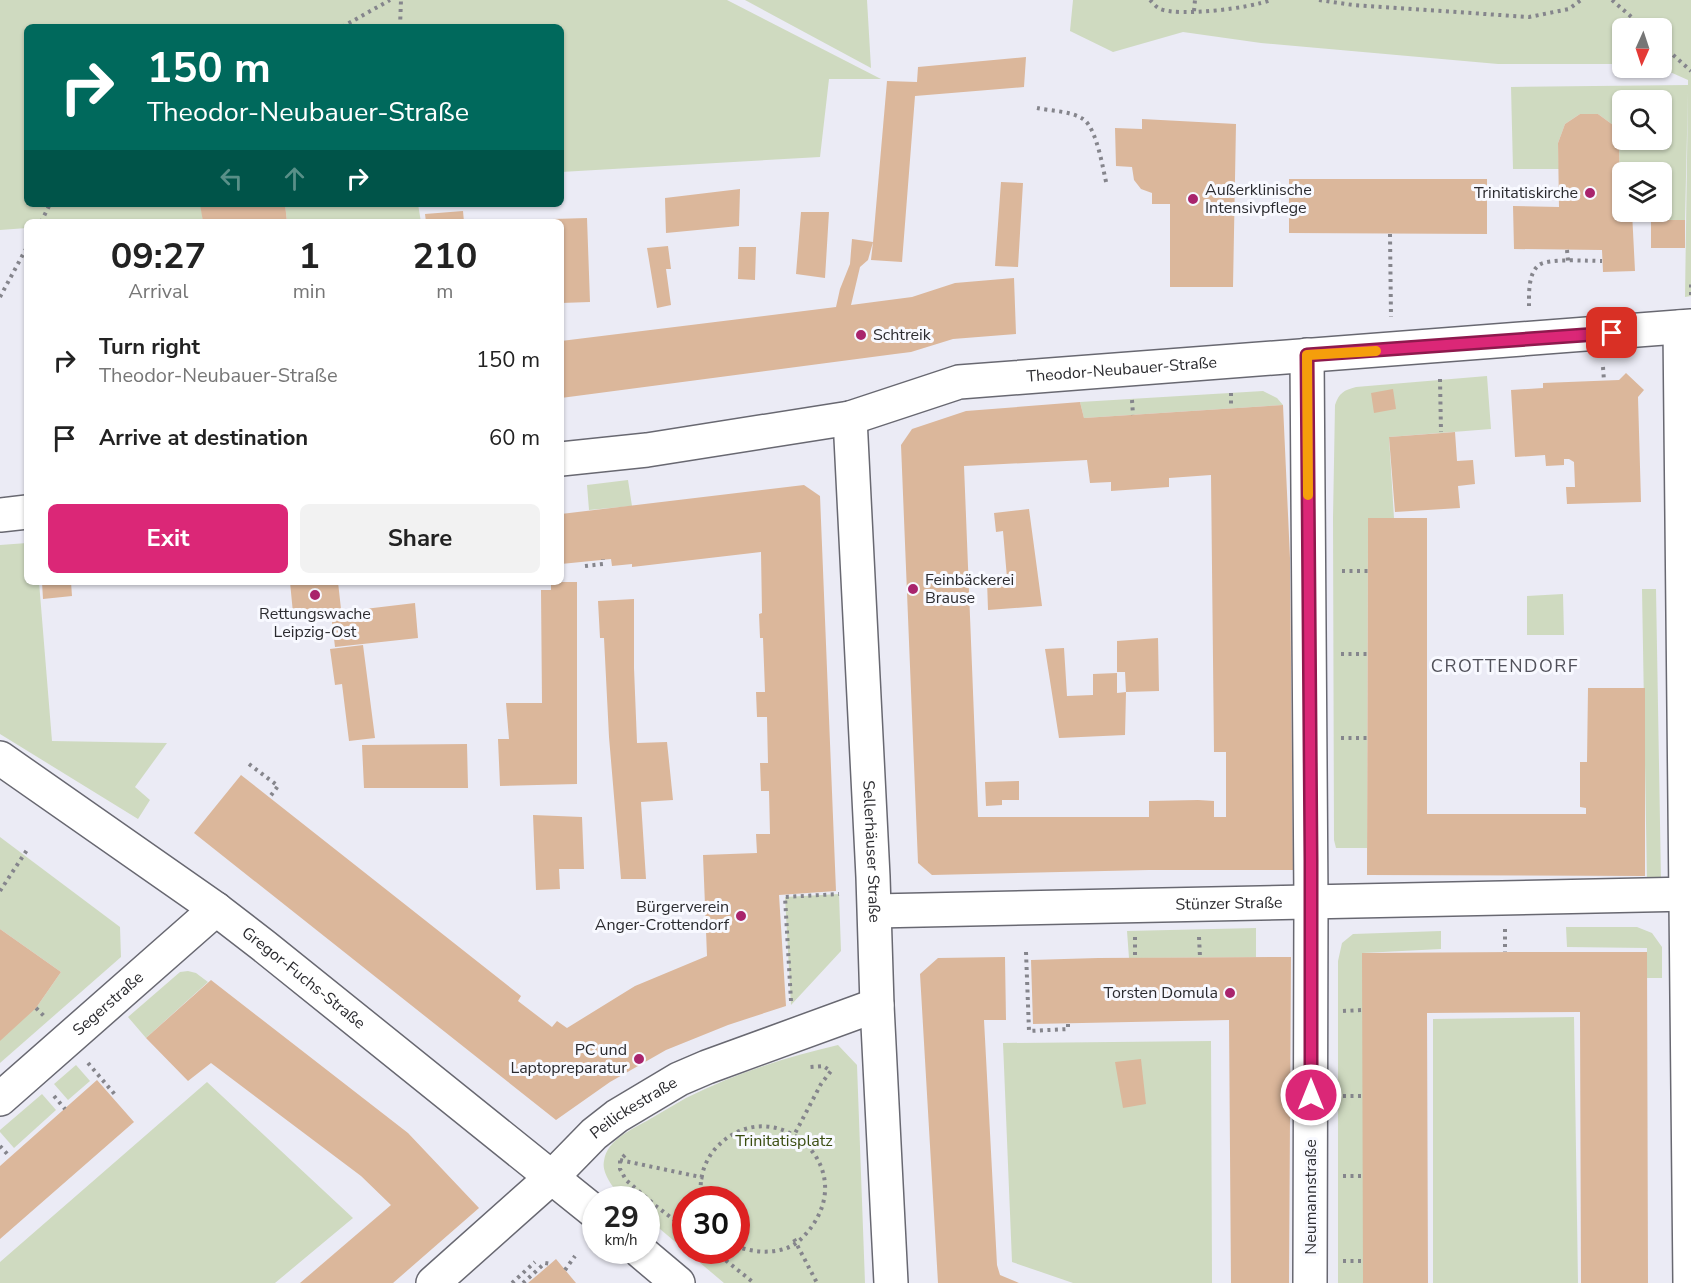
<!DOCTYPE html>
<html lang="en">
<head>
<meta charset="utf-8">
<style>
	body { margin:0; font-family:"Nunito Sans",sans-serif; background:#f2f2f2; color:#222; height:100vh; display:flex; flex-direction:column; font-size:22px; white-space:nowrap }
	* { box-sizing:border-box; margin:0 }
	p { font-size:20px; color:#767676 }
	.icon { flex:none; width:33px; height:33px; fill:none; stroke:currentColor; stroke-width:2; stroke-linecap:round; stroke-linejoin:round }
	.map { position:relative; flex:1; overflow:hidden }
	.panel { position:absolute; left:24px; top:219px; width:540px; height:366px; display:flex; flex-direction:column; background:#fff; border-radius:9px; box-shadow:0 2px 4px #0004 }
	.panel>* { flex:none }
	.hud { position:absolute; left:24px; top:24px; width:540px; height:183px; border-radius:9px; box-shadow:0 2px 4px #0004; background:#00695c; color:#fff; overflow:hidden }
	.needle { width:39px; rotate:183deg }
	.tools { position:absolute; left:1612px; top:18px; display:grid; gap:12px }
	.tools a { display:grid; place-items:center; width:60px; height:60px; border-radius:9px; background:#fff; box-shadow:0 2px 4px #0004; font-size:30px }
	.speed { position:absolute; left:582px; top:1186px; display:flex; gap:12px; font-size:30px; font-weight:700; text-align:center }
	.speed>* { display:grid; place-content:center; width:78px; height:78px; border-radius:50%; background:#fff; box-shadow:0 2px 4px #0004; line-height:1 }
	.speed small { font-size:15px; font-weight:400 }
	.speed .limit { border:9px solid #d22; background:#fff; color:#111 }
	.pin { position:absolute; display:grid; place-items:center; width:51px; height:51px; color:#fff; margin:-26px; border-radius:12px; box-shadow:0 3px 9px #0006 }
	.me { position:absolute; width:66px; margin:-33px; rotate:0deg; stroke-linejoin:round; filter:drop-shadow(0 0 4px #0008) }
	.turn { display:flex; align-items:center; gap:21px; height:126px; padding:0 24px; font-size:27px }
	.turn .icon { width:78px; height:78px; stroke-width:2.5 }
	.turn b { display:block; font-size:42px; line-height:51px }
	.lanes { display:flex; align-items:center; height:57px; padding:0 24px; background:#0003; justify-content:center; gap:30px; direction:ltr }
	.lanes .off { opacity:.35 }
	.eta { display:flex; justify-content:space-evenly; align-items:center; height:102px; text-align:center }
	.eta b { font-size:36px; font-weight:700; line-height:42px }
	.primary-button { display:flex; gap:12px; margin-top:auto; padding:12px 24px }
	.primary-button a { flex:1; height:69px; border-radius:9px; background:#db2777; color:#fff; font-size:24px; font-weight:700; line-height:69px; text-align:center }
	.primary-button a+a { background:#f2f2f2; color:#222 }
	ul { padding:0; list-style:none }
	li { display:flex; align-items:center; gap:18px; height:78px; padding:0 24px }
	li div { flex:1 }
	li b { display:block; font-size:22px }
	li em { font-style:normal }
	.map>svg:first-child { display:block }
	.green { fill:#cfdac0; fill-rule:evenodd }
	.building { fill:#dbb79b; fill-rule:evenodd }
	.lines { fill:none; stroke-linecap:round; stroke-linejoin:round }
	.minor-casing { stroke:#686871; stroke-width:36 }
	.path { stroke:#85858c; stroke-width:4; stroke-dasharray:3 4.5; stroke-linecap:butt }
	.minor { stroke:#fff; stroke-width:33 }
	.route-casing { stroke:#8e194d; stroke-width:15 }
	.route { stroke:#db2777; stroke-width:10 }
	.slow { stroke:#f59e0b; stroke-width:10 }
	.poi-dot { fill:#a9246c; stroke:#f8f9ff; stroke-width:2 }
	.labels { text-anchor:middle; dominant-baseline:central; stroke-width:6; stroke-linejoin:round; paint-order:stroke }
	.poi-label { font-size:16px; fill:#2b2b2f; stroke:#f8f9ff; text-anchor:end }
	.street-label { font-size:16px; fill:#2b2b2f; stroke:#f8f9ff }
	.park-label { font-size:16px; fill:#394c0f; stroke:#f8f9ff }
	.neighbourhood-label { font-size:18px; letter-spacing:1.5px; fill:#51515a; stroke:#f8f9ff }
</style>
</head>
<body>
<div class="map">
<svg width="1691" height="1283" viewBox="0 0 1691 1283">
	<rect width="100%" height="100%" fill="#ebebf5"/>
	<!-- green -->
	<path class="green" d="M0,0H727L881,79H829L820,157L561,172V27H27V204H201L203,222H27V228L0,230Z
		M745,0H867L871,68Z
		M1073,0H1691V296L1685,297L1688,91L1685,220L1632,221V212H1662V172H1623V208H1620L1619,141L1613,125L1598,114H1580L1565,124L1558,143L1559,169H1513L1511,87L1688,85V80L1661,68H1662V28H1623V64H1498L1261,43L1183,32L1113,52L1070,31ZM1623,100H1662V140H1623Z
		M285,204H418L421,222H287Z
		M1487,376L1491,429L1389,437L1394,518H1368L1367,848H1336L1334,840L1333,518L1335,405C1339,393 1344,390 1356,387Z
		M1263,391L1277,398L1283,405L1084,418L1080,402Z
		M628,480L632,506L589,510L587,485Z
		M27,543V582H39L52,741L167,743L135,787L150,800L138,819L0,734V545Z
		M1642,589H1656L1661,881H1647Z
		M1563,594L1564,635H1527V596Z
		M0,837L120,927L121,957L0,1063V987L36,1008L61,972L0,929Z
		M839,894L841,951L791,1005L785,897Z
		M1566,927H1637L1652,933L1662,947V978H1647V948L1567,947Z
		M1256,928V957L1129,958L1127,931Z
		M1441,931V949L1363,953V1283H1338V961L1342,943L1353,934Z
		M188,971L196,973L208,982L146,1038L128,1017L180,972Z
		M1574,1017L1578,1283H1433V1019Z
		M1211,1041L1212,1283H1073L1012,1262L1003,1043Z
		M838,1045L857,1065L865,1283H724L686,1251H736V1200H686V1251L647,1218L646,1200H625C616,1192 601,1174 604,1161C607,1139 633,1129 650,1119C662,1112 674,1105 686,1098C734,1074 786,1057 838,1045Z
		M76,1065L90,1081L68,1100L54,1084Z
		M207,1082L353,1218L275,1283H0V1262Z
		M42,1094L56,1110L14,1148L0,1132V1130Z"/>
	<!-- building -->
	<path class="building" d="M1026,57L1024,87L915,96L902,262L871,260L873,242L868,260L860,267L851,305L912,297L955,283L1014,278L1016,334L953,339L911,352L895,354L561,398V341L836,307L840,289L850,264L852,239L873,242L887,81L917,82L918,67Z
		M1580,114H1598L1613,125L1619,141L1620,208H1623V212H1632L1635,271L1603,272L1602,250L1514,249L1513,206L1559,207L1558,143L1565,124Z
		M1142,119L1236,124L1233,287H1170V204H1152V193L1141,189L1134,180L1132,167L1116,166L1115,128L1142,129Z
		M1289,179H1487V234L1289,233Z
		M1001,182L1023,183L1018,267L995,266Z
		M740,189L739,226L666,233L665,198Z
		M200,204H285L287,222H203Z
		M463,211L464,222H426L425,214Z
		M801,212H829L825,278L796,274Z
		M587,218L590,302L561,303V222H517V220Z
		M1651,220H1685V248H1651Z
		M668,246L671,269H666L671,305L657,308L647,248Z
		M739,247H756L755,280L738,279Z
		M1626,373L1644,390L1638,397L1641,502L1567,504L1566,487H1575L1574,462L1569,459H1564V465L1546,466L1545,455L1515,457L1511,390L1543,388V383L1619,380Z
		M1393,389L1396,409L1374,413L1371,393Z
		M1080,402L1084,418L1283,405L1290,558L1293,870H1149L932,875L918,863L901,445L912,429L966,411ZM1087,460L1090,483L1111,482V491L1169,487V478L1211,475L1214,752H1226V817H1214V801L1198,800L1149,801V817H978L964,466Z
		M1455,432L1457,461L1473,460L1475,484L1458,486L1460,508L1395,512L1389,437Z
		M804,485L820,496L836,891L779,895L786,1006L728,1025L666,1050L610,1082L556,1120L194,833L241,775L521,996L518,1001L552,1027L557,1021L567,1028L635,986L707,956L703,855L757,853L756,834H770L769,791H761L760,763H768L767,717H757L756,692H765L763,638H760L759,614L762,613L761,552L632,567V564L612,566L611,559L561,564V514Z
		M1029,509L1042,606L988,610L987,580L1007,578L1003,531L996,532L994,513Z
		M1368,518H1427V814H1586V808L1580,807V762H1587L1588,688H1645V876L1367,875Z
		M42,582H71L72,596L43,599Z
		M290,582H338L341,609L327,610V617L308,619V611L293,613Z
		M551,582H577V784L500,786L498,739H509L506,703H542L541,590H551Z
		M634,599V668L637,743L667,742L673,800L641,802L646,879H621L609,737L604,638H600L598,601Z
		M415,603L418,638L335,647L331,613Z
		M1158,638L1159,691L1126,692L1125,735L1059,738L1045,649L1064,648L1067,696L1093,695V674L1117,673V693L1126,692L1125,672H1117V641Z
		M363,645L375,738L349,741L342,684L335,685L330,649Z
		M467,744L468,788H364L362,745Z
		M1019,781V800H1002V805L986,806L985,782Z
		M533,815L582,817L584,869H559L560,889L536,890Z
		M0,929L61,972L36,1008L0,1041Z
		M1514,952H1647L1648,1283H1581L1580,1012L1427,1013L1428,1283H1363L1362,953Z
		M1005,957L1006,1020H984L997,1265L1000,1275L1019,1283H938L920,974L938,958Z
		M1291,957L1289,1283H1231L1229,1020L1033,1024L1031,960L1098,958Z
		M211,980L408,1133L479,1208L393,1283H300L391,1205L361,1176L211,1063L188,1081L146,1038Z
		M1141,1059L1146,1104L1123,1108L1115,1062Z
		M97,1080L134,1122L0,1239V1166Z
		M556,1259L576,1283H528L541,1272Z"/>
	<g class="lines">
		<!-- minor casing -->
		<g class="minor-casing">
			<g id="minor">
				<path d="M1680,327L1690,1283"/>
				<path d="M1307,355L1311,901L1310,1283"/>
				<path id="s1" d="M850,418L873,877L877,1005L891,1283"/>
				<path id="s2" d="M561,459L647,450L850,418L959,382L1691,326"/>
				<path d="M0,515L27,512"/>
				<path id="s3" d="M0,758L216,909L264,946L596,1213"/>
				<path id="s4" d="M875,911L1691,894"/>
				<path id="s5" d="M0,1099L216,909"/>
				<path d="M640,1251L678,1283"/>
				<path id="s6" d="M433,1283L552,1177L594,1134L617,1116L679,1079L707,1067L877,1005"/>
			</g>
		</g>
		<!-- path -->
		<path class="path" d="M1150,0C1153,3 1156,7 1160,9C1181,17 1250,8 1271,0
			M1319,0L1353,5L1529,17L1569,9L1581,0
			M1612,0L1644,28
			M1194,11L1195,0
			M342,27L390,0
			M400,27L401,0
			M1662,45L1691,71
			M1037,108C1051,111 1071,111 1083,119C1097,128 1103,170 1107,186
			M41,222L50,204
			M1390,234L1391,317
			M1567,250L1568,261
			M1691,295V281
			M0,297L27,247
			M1529,306C1529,294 1528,273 1539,265C1549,258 1589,261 1602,261
			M1603,367L1604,381
			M1440,379L1441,432
			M1231,393V407
			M1132,400L1133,415
			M585,566L603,564V559
			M1342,571H1368
			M1341,654H1368
			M1341,738H1367
			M249,764L278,786L269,798
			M0,891L27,850
			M1505,929V952
			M1135,937V958
			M1199,937L1200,957
			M1026,952L1029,1031L1068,1029V1023
			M791,1001L785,897L839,894
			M36,1008L45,1017
			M1343,1011L1363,1010
			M88,1063L117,1097
			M54,1096L65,1109
			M1343,1096H1363
			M792,1139L821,1084L831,1071L823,1066L810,1067
			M0,1146L10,1157
			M625,1155L620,1160V1169L626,1180L656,1206L686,1229
			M620,1160L705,1178
			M1343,1176H1363
			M702,1200C698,1182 703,1163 715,1149C772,1085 871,1170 801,1239C785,1255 756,1254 736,1246
			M794,1239L817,1283
			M714,1251L754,1283
			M1343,1261H1363
			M565,1270L575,1256
			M512,1283L535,1262
			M523,1283L545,1263L551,1264"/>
		<!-- minor -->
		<use href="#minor" class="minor"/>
	</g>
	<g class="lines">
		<!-- route casing -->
		<g class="route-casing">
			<path id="route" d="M1311,1095V860L1307,355L1612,333"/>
		</g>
		<!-- route -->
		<use href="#route" class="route"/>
		<!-- slow -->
		<path class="slow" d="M1308,495L1307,355L1376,351"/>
	</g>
	<!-- markers -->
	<g class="poi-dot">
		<circle cx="1590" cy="193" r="6"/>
		<circle cx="1193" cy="199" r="6"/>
		<circle cx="861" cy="335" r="6"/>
		<circle cx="913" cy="589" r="6"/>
		<circle cx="315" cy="595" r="6"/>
		<circle cx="741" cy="916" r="6"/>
		<circle cx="1230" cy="993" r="6"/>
		<circle cx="639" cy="1059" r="6"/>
	</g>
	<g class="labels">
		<!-- poi labels -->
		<g class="poi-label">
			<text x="1205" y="190" text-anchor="start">Außerklinische<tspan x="1205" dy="18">Intensivpflege</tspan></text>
			<text x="1578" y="193">Trinitatiskirche</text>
			<text x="873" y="335" text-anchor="start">Schtreik</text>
			<text x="925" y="580" text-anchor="start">Feinbäckerei<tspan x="925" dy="18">Brause</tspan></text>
			<text x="315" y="614" text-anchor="middle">Rettungswache<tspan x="315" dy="18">Leipzig-Ost</tspan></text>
			<text x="729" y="907">Bürgerverein<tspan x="729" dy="18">Anger-Crottendorf</tspan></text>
			<text x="1218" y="993">Torsten Domula</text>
			<text x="627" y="1050">PC und<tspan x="627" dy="18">Laptopreparatur</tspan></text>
		</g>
		<!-- street labels -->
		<g class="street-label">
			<text stroke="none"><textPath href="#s2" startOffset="570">Theodor-Neubauer-Straße</textPath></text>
			<text stroke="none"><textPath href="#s1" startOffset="434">Sellerhäuser Straße</textPath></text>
			<text stroke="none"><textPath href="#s4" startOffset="354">Stünzer Straße</textPath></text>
			<text stroke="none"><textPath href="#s3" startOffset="375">Gregor-Fuchs-Straße</textPath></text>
			<text stroke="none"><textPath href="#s5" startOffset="144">Segerstraße</textPath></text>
			<text stroke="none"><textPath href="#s6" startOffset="267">Peilickestraße</textPath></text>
			<text transform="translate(1311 1197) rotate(-90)">Neumannstraße</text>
		</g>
		<!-- park labels -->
		<g class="park-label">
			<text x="784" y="1141">Trinitatisplatz</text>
		</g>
		<!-- neighbourhood labels -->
		<g class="neighbourhood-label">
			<text x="1505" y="666">CROTTENDORF</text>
		</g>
	</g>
</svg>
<div class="tools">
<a><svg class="needle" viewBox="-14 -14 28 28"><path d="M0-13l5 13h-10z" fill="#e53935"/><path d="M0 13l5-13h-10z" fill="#767676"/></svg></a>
<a><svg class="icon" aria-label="search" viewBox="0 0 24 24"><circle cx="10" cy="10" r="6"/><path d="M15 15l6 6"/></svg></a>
<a><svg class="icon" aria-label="layers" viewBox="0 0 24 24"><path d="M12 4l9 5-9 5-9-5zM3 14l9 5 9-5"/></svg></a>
</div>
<div class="speed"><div>29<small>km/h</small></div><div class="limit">30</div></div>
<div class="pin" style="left:1612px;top:333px;background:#d93025"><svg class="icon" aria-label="arrive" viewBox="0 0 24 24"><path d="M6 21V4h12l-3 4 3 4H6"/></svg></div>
<svg class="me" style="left:1311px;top:1095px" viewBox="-20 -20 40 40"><circle r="17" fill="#db2777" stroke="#fff" stroke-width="3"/><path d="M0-11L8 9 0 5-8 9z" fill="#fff"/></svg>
<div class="hud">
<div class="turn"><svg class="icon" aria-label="right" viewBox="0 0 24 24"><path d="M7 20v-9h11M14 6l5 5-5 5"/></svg><div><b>150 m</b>Theodor-Neubauer-Straße</div></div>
<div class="lanes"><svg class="icon off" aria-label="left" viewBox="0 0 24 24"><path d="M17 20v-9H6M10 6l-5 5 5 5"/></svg><svg class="icon off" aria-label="ahead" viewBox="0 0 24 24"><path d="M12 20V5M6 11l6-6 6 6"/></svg><svg class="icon" aria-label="right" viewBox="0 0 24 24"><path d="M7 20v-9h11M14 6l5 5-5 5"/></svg></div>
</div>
<section class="panel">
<div class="eta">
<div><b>09:27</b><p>Arrival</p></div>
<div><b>1</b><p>min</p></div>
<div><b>210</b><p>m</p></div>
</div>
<ul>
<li><svg class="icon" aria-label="right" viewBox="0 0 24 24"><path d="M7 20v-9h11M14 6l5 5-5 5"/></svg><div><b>Turn right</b><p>Theodor-Neubauer-Straße</p></div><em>150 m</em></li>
<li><svg class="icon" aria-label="arrive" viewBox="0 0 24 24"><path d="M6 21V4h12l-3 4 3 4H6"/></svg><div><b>Arrive at destination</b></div><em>60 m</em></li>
</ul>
<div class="primary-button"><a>Exit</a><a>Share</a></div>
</section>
</div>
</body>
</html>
